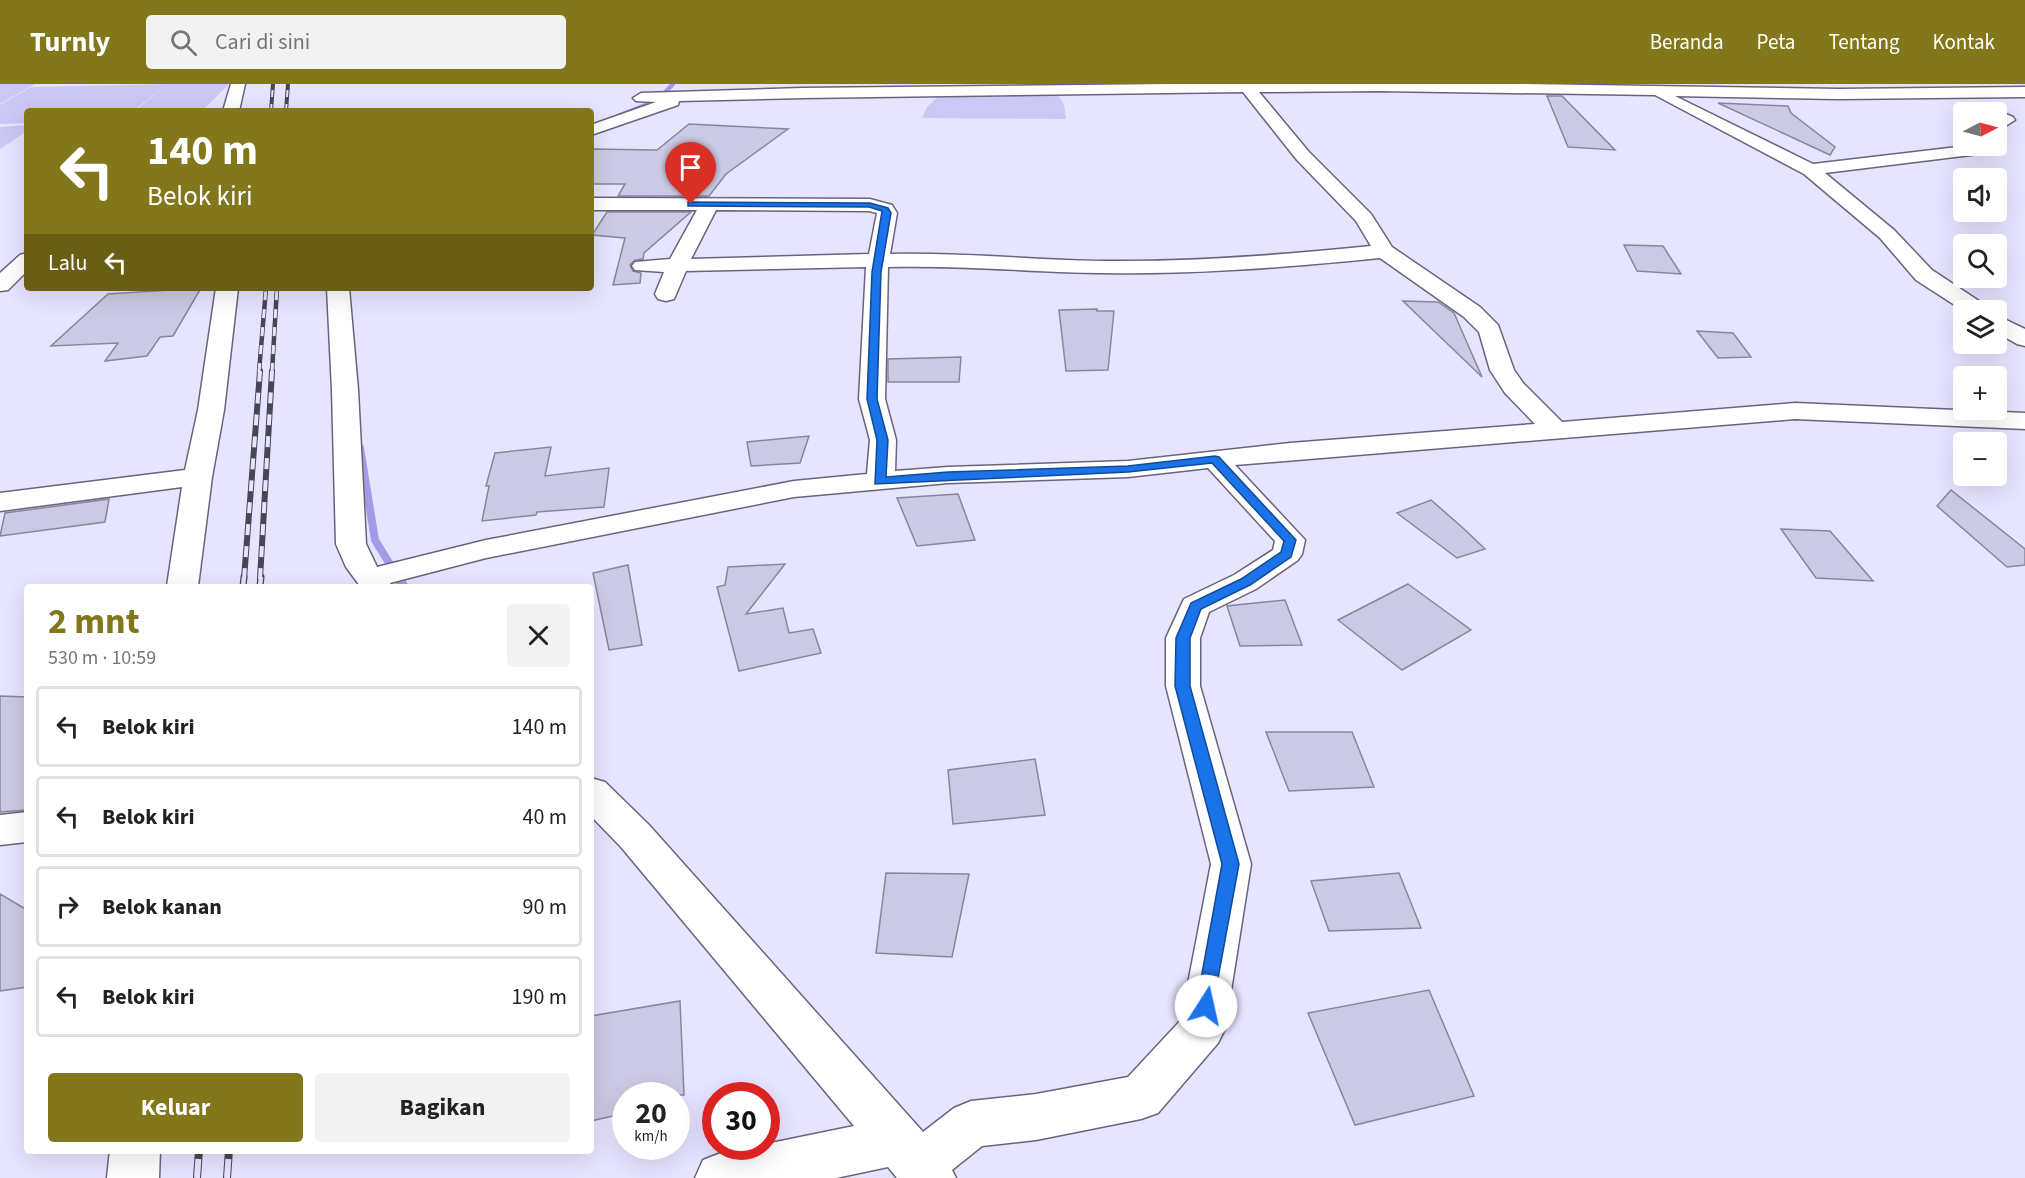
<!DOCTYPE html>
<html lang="id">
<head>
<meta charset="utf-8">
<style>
	body { margin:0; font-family:"Source Sans 3",sans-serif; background:#f2f2f2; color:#222; height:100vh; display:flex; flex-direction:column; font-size:22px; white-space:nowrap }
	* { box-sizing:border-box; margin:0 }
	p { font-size:20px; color:#767676 }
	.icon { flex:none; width:33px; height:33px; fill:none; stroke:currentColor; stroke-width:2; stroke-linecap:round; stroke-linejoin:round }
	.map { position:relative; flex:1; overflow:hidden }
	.drawer { position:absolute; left:24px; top:500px; width:570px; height:570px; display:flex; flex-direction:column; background:#fff; border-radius:6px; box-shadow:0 6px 24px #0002 }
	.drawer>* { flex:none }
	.hud { position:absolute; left:24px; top:24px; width:570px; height:183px; border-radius:6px; box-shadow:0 6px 24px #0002; background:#83771b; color:#fff; overflow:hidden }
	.needle { width:39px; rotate:84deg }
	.buttons { position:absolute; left:1953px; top:18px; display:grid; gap:12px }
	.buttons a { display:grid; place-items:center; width:54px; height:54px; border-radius:6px; background:#fff; box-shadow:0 6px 24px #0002; font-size:30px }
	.speed { position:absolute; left:612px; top:998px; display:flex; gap:12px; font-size:30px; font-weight:700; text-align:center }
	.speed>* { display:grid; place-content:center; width:78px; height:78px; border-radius:50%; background:#fff; box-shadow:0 6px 24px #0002; line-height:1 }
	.speed small { font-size:15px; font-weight:400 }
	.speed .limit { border:9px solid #d22; background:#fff; color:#111 }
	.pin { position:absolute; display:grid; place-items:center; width:51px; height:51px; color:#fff; margin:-62px -26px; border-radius:50% 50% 50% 0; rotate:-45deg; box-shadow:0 0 6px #0007 }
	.pin .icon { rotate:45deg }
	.me { position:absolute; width:66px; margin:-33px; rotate:10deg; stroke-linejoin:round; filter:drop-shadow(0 0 4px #0008) }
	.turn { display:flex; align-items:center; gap:21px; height:126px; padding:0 24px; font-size:27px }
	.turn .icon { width:78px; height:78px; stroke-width:2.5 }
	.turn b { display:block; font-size:42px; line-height:51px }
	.then { display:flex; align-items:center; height:57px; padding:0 24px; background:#0003; gap:12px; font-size:22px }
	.round { display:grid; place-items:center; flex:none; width:63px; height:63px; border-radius:6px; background:#f2f2f2 }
	.summary { display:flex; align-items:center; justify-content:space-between; height:102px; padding:0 24px }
	h1 { font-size:36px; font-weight:700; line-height:45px; color:#83771b }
	.action { display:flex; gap:12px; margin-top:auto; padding:12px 24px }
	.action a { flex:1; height:69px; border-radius:6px; background:#83771b; color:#fff; font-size:24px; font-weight:700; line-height:69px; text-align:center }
	.action a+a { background:#f2f2f2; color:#222 }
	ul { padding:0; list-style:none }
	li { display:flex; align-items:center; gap:18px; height:81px; margin:0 12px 9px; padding:0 12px; border:3px solid #e0e0e0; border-radius:6px }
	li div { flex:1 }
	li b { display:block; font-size:22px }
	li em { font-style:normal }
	header { display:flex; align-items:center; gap:36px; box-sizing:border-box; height:84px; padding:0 30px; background:#83771b; color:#fff }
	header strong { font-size:28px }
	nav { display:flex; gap:33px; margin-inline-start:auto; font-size:21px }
	.search { width:420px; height:54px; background:#f2f2f2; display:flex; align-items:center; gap:15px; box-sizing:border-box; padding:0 21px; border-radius:6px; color:#767676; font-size:22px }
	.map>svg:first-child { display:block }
	.green { fill:#ccc8f6 }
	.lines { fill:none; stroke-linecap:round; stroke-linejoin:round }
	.stream-far2 { stroke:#a49be7; stroke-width:4.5 }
	.stream-far1 { stroke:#a49be7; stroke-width:8 }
	.stream { stroke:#a49be7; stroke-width:10 }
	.building { fill:#cbc9e4; stroke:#88869f; stroke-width:1.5 }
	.minor-casing { stroke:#67657c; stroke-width:3 }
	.minor { fill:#fff; fill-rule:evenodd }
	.rail-far4-casing { stroke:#474653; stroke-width:4 }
	.rail-far3-casing { stroke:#474653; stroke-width:4.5 }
	.rail-far2-casing { stroke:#474653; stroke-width:6 }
	.rail-far1-casing { stroke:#474653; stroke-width:7 }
	.rail-casing { stroke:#474653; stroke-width:8 }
	.rail-far4 { stroke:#e6e4ff; stroke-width:2; stroke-dasharray:7; stroke-linecap:butt }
	.rail-far3 { stroke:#e6e4ff; stroke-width:3; stroke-dasharray:9; stroke-linecap:butt }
	.rail-far2 { stroke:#e6e4ff; stroke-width:4; stroke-dasharray:11; stroke-linecap:butt }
	.rail-far1 { stroke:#e6e4ff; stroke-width:4.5; stroke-dasharray:14; stroke-linecap:butt }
	.rail { stroke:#e6e4ff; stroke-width:6; stroke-dasharray:19; stroke-linecap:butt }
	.route { fill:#1a73e8; stroke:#114b97; stroke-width:1.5 }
</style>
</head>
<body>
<header>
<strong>Turnly</strong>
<div class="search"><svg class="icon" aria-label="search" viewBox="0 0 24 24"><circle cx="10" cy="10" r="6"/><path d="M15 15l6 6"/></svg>Cari di sini</div>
<nav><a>Beranda</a><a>Peta</a><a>Tentang</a><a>Kontak</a></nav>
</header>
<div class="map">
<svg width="2025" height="1094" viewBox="0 0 2025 1094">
	<rect width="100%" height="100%" fill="#e6e4ff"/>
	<!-- green -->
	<path class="green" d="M0,0H35L0,20Z
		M168,0H229L202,27H135L161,5L133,27H27V39L0,40V21L31,3Z
		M1056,8L1064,21L1066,35L922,34L927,23L942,9Z
		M27,41V47L0,65V43Z"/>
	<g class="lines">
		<!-- stream-far2 -->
		<path class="stream-far2" d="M618,32L658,16L673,0"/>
		<!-- stream-far1 -->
		<path class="stream-far1" d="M360,364L375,456L399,495"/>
		<!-- stream -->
		<path class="stream" d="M398,493L403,502"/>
	</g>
	<!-- building -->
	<path class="building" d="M1547,12H1562L1615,66L1568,63Z
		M1718,19L1788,22L1791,29L1835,63L1830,71Z
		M689,40L788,45L726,90L709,112H618L625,100H591V65L657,66Z
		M607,128H691L644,169L643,175L635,176L630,181L633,187L641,189L640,199L613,201L625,154L592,151Z
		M1624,161L1663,162L1681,190L1637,187Z
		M201,204L173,252L160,253L147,272L105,277L118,259L51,262L108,210Z
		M1403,217L1438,218L1454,229L1482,293Z
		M1097,225V227H1114L1108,286L1066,287L1059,226Z
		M1697,247L1733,249L1751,273L1718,274Z
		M961,273L959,298H888V275Z
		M809,352L800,379L751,382L747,358Z
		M551,363L545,392L609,384L604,423L537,428L536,431L482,437L489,402H486L495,369Z
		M1951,406L2025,465V481L2007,483L1937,422Z
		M958,410L975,456L917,462L897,414Z
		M109,415L105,438L0,452L5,429Z
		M1431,416L1463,444L1485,465L1457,474L1397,429Z
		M1781,445L1830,447L1873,497L1816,494Z
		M785,480L746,530L783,524L789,549L813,545L821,569L739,587L717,503L725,501L728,483Z
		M628,481L642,561L609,566L593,489Z
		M1408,500L1471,546L1402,586L1338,536Z
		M1285,516L1302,561L1240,562L1227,522Z
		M0,612L27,613V726L0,728Z
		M1266,648H1352L1374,703L1289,707Z
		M1035,675L1045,731L953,740L948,686Z
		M886,789L969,790L952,873L876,869Z
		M1399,789L1421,844L1329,847L1311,797Z
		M0,810L27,826V903L0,907Z
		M1429,906L1474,1012L1355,1041L1308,929Z
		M680,917L684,1011H626V1029L591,1037V932Z"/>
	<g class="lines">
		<!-- minor casing -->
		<g class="minor-casing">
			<path id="minor" d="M231,0H245L239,27H223Z
				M1170,0H1525L1839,5L2025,3V13L1839,15L1675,12L1813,80L1966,62H1977L1980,66L1977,70L1971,71L1825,89L1894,146L1932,186L1985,221L1988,226L1964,227L1916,196L1880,154L1804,90L1655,11L1379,7L1259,8L1309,68L1371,130L1392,163L1480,223L1498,241L1514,286L1523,299L1562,338L1795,319L2025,329V345L1795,335L1235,381L1305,456L1302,470L1298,476L1256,505L1209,528L1200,554V602L1251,780L1225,945L1218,959L1158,1029L1141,1035L1036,1056L982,1062L952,1086L956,1094H897L888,1083L836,1094H695L703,1076L721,1069L766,1062V1060L854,1042L621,763L591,732V694L605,698L649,741L923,1048L954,1024L971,1017L1036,1010L1128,993L1181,936L1211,780L1166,602V554L1184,515L1234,491L1273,466L1275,457L1208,384L1128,393L948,399L794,413L486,474L390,499L392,502H360L346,483L336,460L332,306L327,204H349L358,306L366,460L377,483L486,456L794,397L867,390L870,356L859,315L866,183L686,187L674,215L666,217L658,215L655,210L664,188L635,186L632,182L635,178L670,175L697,126H591V114L870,115L892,121L897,129L890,170C961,168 1032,176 1103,177C1193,178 1282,171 1371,162L1356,137L1297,76L1243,8L803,14L679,17L678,21L591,51V41L656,18L636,17L633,14L641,9L803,4ZM716,126L869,127L877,129L869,170L691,175ZM1380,174L1464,233L1479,248L1490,286L1505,309L1535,340L1290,359L1128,377L948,383L895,387L896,356L885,315L888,183C959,181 1030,188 1102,189C1195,191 1288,183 1380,174Z
				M1996,26L2013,33L2015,36L2007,41L1996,37V28H1990Z
				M27,169V187L8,206L0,207V189L20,171Z
				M216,204H238L224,326L212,393L198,502H167L182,403L0,427V409L185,386L198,326Z
				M1996,231L2025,245V262L2017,260L1996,248Z
				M27,728V758L0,761V731Z
				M110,1066H160L159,1094H107Z"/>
		</g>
		<!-- minor -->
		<use href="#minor" class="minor"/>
		<!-- rail-far4 casing -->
		<g class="rail-far4-casing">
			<path id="rail-far4" d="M271,27L273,0
				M286,27L288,0"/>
		</g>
		<!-- rail-far3 casing -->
		<g class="rail-far3-casing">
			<path id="rail-far3" d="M259,288L266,204
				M272,288L277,204"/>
		</g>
		<!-- rail-far2 casing -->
		<g class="rail-far2-casing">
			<path id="rail-far2" d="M244,495L260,287
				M260,495L272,287"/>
		</g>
		<!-- rail-far1 casing -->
		<g class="rail-far1-casing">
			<path id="rail-far1" d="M243,502L244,493
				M260,502L261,493"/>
		</g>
		<!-- rail casing -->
		<g class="rail-casing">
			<path id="rail" d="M197,1094L199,1066
				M227,1094L229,1066"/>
		</g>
		<!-- rail-far4 -->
		<use href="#rail-far4" class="rail-far4"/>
		<!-- rail-far3 -->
		<use href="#rail-far3" class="rail-far3"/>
		<!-- rail-far2 -->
		<use href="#rail-far2" class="rail-far2"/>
		<!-- rail-far1 -->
		<use href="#rail-far1" class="rail-far1"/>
		<!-- rail -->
		<use href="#rail" class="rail"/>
	</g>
	<!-- route -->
	<path class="route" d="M688,118L870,119L888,124L891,129L881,188L877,315L888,356L886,393L948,388L1128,382L1215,372L1219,373L1296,456L1291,473L1250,501L1201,525L1190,554V602L1239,780L1212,927L1206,930L1199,927L1196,922L1222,780L1175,602L1176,554L1191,519L1241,495L1281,468L1284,457L1212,379L1128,388L875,400L877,356L867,315L872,188L882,127L869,123L691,122H688Z"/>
</svg>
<div class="buttons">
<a><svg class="needle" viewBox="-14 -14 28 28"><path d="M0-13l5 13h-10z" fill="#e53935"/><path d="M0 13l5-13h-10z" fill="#767676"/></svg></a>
<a><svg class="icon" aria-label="sound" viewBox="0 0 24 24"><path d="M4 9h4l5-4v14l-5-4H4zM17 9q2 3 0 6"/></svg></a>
<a><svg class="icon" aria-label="search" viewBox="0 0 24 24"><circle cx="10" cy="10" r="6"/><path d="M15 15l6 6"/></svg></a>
<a><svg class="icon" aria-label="layers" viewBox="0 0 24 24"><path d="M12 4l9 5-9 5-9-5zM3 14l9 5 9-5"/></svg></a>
<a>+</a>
<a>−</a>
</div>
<div class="speed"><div>20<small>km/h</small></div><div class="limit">30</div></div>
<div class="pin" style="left:691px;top:120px;background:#d93025"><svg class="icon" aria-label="arrive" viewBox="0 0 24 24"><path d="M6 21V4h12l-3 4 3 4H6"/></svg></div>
<svg class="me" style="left:1206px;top:922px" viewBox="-20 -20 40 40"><circle r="19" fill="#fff"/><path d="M0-13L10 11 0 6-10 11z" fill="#1a73e8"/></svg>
<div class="hud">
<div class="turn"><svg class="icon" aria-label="left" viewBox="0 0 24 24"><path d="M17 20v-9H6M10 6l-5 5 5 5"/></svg><div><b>140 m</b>Belok kiri</div></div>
<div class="then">Lalu<svg class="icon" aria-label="left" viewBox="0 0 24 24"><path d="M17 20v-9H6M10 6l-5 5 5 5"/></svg></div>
</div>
<section class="drawer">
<div class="summary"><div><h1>2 mnt</h1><p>530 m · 10:59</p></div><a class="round"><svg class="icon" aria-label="close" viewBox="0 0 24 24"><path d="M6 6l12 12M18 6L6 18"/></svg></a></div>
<ul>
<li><svg class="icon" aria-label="left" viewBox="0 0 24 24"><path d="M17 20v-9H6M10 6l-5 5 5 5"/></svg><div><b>Belok kiri</b></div><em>140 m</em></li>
<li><svg class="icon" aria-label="left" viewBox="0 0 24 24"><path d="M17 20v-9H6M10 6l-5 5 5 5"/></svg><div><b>Belok kiri</b></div><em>40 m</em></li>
<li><svg class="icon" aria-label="right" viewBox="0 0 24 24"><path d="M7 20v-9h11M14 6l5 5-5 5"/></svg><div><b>Belok kanan</b></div><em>90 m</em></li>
<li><svg class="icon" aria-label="left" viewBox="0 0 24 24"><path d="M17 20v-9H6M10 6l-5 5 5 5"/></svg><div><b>Belok kiri</b></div><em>190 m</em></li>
</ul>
<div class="action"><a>Keluar</a><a>Bagikan</a></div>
</section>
</div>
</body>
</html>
